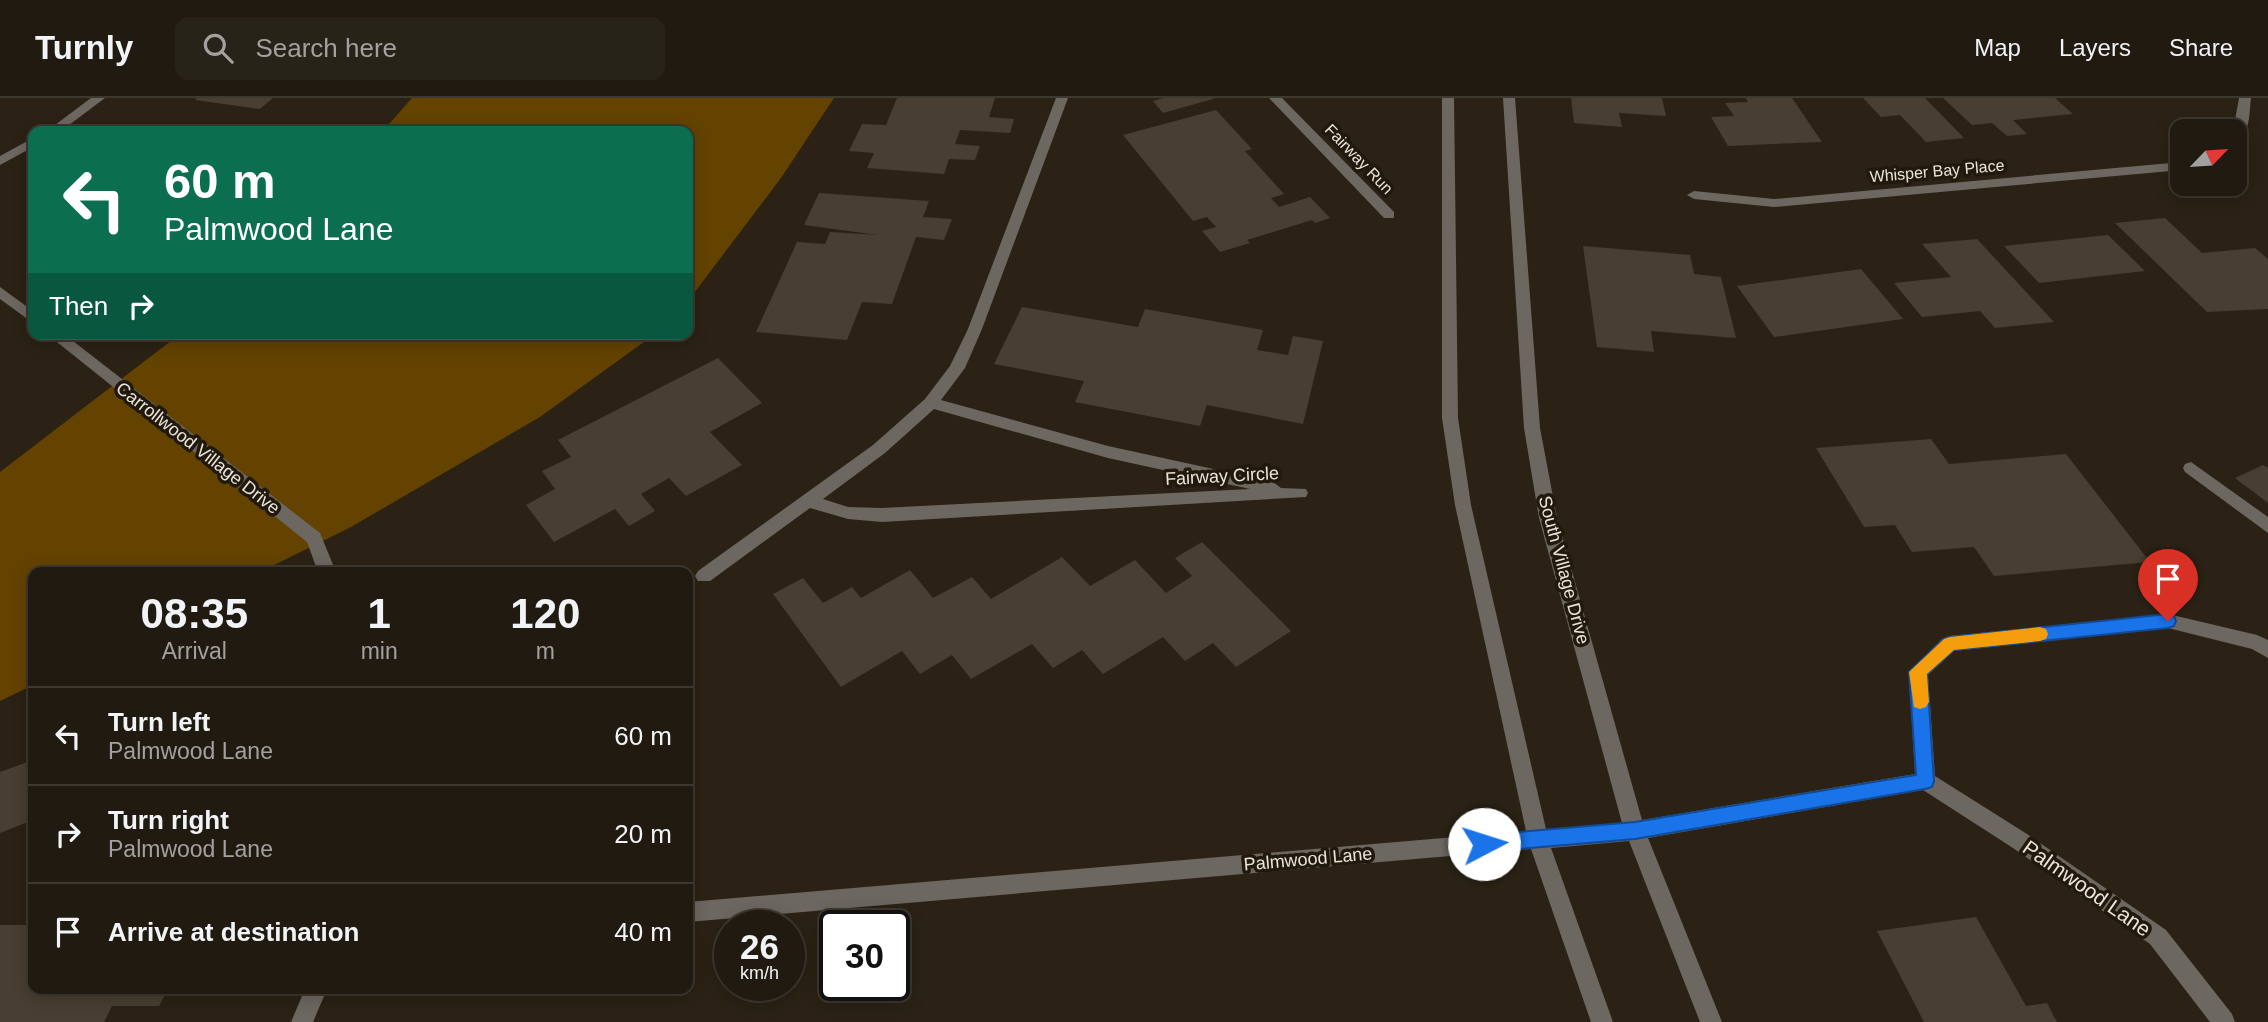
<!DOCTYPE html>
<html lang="en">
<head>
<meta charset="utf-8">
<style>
	body { margin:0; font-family:Arial,sans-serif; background:#282319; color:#f1f3f6; height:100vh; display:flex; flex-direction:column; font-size:26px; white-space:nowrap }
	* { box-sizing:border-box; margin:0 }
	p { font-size:23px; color:#a2a19f }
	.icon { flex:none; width:38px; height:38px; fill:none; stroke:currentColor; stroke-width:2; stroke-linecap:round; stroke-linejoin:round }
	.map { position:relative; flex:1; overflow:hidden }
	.drawer { position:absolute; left:28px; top:469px; width:665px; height:427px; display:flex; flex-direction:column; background:#201a10; border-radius:14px; box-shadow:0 4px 18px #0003,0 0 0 2px #3d3830 }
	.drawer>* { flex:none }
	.guide { position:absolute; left:28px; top:28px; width:665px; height:214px; border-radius:14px; box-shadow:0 4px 18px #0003,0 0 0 2px #3d3830; background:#0b6e4f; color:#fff; overflow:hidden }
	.needle { width:46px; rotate:65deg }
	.fabs { position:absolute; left:2170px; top:21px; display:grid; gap:14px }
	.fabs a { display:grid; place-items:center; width:77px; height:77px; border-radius:14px; background:#201a10; box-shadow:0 4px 18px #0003,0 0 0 2px #3d3830; font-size:35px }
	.speed { position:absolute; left:714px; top:812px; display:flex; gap:14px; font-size:35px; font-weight:700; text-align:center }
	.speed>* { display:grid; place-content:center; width:91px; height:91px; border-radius:50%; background:#201a10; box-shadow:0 4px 18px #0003,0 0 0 2px #3d3830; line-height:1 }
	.speed small { font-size:18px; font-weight:400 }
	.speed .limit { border:4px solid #111; border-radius:10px; background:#fff; color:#111 }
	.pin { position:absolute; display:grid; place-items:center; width:60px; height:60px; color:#fff; margin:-72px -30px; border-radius:50% 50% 50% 0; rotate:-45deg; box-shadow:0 0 7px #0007 }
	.pin .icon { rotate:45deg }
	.me { position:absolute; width:77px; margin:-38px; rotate:85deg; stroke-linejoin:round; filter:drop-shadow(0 0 5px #0008) }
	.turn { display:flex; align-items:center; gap:24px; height:147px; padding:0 21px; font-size:32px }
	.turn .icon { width:91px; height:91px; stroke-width:2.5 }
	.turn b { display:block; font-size:49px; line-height:60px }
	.then { display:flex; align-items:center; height:66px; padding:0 21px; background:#0003; gap:14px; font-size:26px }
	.eta { display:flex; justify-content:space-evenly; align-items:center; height:119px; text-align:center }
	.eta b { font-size:42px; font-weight:600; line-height:49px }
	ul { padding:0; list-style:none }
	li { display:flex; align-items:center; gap:21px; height:98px; padding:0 21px; border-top:2px solid #3d3830 }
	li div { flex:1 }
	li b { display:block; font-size:26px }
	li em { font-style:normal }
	header { display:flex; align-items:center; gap:42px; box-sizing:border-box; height:98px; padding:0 35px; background:#201a10; border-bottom:2px solid #3d3830 }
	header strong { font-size:33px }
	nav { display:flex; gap:38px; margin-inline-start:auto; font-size:24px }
	.search { width:490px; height:63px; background:#282319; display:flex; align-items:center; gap:18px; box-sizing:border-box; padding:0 24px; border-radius:14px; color:#a2a19f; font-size:26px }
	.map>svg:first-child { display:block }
	.green { fill:#644301 }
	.building { fill:#483e31 }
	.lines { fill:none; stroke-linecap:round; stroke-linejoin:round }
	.minor { fill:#6c6760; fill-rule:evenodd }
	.route { fill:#1a73e8; stroke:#114b97; stroke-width:2 }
	.slow { fill:#f59e0b }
	.labels { text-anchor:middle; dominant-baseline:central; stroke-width:7; stroke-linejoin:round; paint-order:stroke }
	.far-street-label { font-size:16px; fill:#e9e3db; stroke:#21190c }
	.street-label { font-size:18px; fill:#e9e3db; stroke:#21190c }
	.near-street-label { font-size:21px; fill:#e9e3db; stroke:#21190c }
</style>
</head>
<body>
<header>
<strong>Turnly</strong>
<div class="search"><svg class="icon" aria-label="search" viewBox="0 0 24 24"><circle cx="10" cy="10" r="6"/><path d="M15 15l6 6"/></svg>Search here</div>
<nav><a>Map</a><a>Layers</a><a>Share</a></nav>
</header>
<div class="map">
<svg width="2268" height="924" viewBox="0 0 2268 924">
	<rect width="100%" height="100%" fill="#2b2215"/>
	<!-- green -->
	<path class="green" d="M412,0H834L781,80L688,203V33H383Z
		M180,236H655L540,319L351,429L260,474H33V587L0,603V374Z"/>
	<!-- building -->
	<path class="building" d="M197,0H273L260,11L195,2Z
		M897,0H995L989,19L1014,21L1010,35L960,32L955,46L980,48L975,62L949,61L944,76L867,70L874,55L849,53L862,26L886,27Z
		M1163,0H1213V1L1163,15L1153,3Z
		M1571,0H1662L1666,18L1619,15L1622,29L1574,25Z
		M1746,0H1792L1822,44L1728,48L1711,19L1734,18L1725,5L1748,4Z
		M1863,0H1925L1964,40L1926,44L1900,17L1881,19Z
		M1943,0H2055L2073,16L2013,22L2027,36L2007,38L1992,25L1972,27Z
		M1216,12L1252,51L1245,53L1284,96L1271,100L1279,109L1310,99L1330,120L1315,125L1312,122L1247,142L1250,145L1220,154L1202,133L1216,129L1207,119L1193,123L1123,37Z
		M819,95L929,103L923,119L952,121L944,142L916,139L892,206L862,204L847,242L756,234L797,144L825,146L830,134L878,137L804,127Z
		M2165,120L2202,155L2255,150L2268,161V211L2207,214L2115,125Z
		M2108,137L2145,173L2039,185L2004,148Z
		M1977,141L2054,224L1995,230L1980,213L1922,219L1894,185L1951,179L1922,146Z
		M1583,148L1690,157L1694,176L1721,179L1736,240L1651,233L1654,254L1597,249Z
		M1861,171L1903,221L1774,239L1737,188Z
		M1022,209L1138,229L1145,211L1263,232L1257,252L1288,257L1293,238L1323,243L1303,326L1207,307L1200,328L1075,304L1084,283L994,266Z
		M718,260L762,305L710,334L742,367L686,398L669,380L641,396L655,413L629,428L615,411L554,444L526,407L555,391L542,373L571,359L558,342Z
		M1931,341L1949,366L2066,356L2150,464L1994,478L1974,449L1912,454L1895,427L1864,429L1816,350Z
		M2263,367L2268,370V405L2235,380Z
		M1202,444L1291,533L1236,569L1213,545L1185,563L1163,539L1103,576L1082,552L1053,570L1032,546L971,581L952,557L920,576L902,553L841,589L773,496L803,480L823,505L852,489L861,500L910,472L933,500L972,479L991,501L1062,459L1090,488L1135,462L1166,495L1192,478L1175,460Z
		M33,662V722L0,735V674Z
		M1976,819L2026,908L2047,905L2057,924H1924L1877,833Z
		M0,827H33V891H168L159,908H112L104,924H0Z"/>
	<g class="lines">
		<!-- minor -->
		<path class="minor" d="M91,0H105L61,33H47Z
			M1056,0H1068L982,231L965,270L941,302L1108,348L1273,384L1281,390L1306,391L1308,395L1306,399L882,424L848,421L810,410L710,483H698L695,478L698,473L873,347L925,301L950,268L968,231ZM934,311L1108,360L1250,391L882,410L848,409L823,401L885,355Z
			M1269,0H1282L1394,114V120H1384Z
			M1442,0H1454L1458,320L1471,407L1546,731L1622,725L1539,420L1524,330L1503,0H1515L1540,330L1557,420L1642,722L1915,676L1909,574L1942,541L1949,538L2168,516L2257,537L2268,542V560L2252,551L2168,530L1954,553L1928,577L1935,678L2027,736L2166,832L2232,916L2235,924H2210L2150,846L2013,750L1923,692L1648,740L1722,924H1700L1629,743L1551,750L1613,924H1591L1531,751L688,824V804L1526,733L1455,407L1442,320Z
			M2239,0H2251C2249,15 2251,36 2235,43L2233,33Z
			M33,40V49L0,67V58Z
			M2182,64V72L1774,109L1694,101L1687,97L1694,93L1774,101Z
			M0,189L33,213V225L0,201Z
			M47,236H64L320,435L336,474H318L307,444Z
			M2191,364L2268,419V435L2185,374L2183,370L2185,366Z
			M305,891H327L313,924H291Z"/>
	</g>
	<!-- route -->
	<path class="route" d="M2168,516L2174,518L2176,523L2174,528L2168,530L1954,552L1927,576L1934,683L1932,689L1925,691L1635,741L1484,754L1477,752L1474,746L1477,739L1484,737L1635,724L1916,677L1909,574L1944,541L1950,539Z"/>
	<!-- slow -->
	<path class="slow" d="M2040,529L2046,531L2048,536L2046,541L2040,543L1954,552L1927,576L1929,604L1926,609L1920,611L1914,609L1909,574L1944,541L1950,539Z"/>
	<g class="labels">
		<!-- far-street labels -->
		<g class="far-street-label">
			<text transform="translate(1359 61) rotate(46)">Fairway Run</text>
			<text transform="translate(1937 73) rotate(-5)">Whisper Bay Place</text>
		</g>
		<!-- street labels -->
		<g class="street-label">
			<text transform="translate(198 350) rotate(38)">Carrollwood Village Drive</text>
			<text transform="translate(1222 378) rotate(-3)">Fairway Circle</text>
			<text transform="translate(1564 472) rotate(75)">South Village Drive</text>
			<text transform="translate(1308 761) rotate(-5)">Palmwood Lane</text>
		</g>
		<!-- near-street labels -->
		<g class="near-street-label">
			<text transform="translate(2087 790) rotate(35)">Palmwood Lane</text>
		</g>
	</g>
</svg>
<div class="fabs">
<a><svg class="needle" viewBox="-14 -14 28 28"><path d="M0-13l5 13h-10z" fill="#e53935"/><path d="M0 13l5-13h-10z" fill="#a2a19f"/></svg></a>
</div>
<div class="speed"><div>26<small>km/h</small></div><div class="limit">30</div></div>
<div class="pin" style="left:2168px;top:523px;background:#d93025"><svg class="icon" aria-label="arrive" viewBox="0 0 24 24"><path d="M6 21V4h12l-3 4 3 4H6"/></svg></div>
<svg class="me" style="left:1484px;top:746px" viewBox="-20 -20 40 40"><circle r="19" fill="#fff"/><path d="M0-13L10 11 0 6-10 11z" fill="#1a73e8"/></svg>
<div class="guide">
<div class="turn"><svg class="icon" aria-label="left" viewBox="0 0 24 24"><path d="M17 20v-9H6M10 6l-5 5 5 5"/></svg><div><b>60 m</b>Palmwood Lane</div></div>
<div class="then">Then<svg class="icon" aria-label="right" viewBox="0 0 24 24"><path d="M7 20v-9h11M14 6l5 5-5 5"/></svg></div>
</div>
<section class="drawer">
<div class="eta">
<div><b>08:35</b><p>Arrival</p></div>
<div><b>1</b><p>min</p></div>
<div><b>120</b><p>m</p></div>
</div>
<ul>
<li><svg class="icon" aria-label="left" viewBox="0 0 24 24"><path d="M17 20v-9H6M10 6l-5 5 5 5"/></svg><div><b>Turn left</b><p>Palmwood Lane</p></div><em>60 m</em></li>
<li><svg class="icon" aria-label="right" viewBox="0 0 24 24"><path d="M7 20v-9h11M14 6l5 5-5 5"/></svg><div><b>Turn right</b><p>Palmwood Lane</p></div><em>20 m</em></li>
<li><svg class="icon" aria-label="arrive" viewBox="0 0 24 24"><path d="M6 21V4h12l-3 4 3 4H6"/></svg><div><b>Arrive at destination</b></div><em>40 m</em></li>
</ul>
</section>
</div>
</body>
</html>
